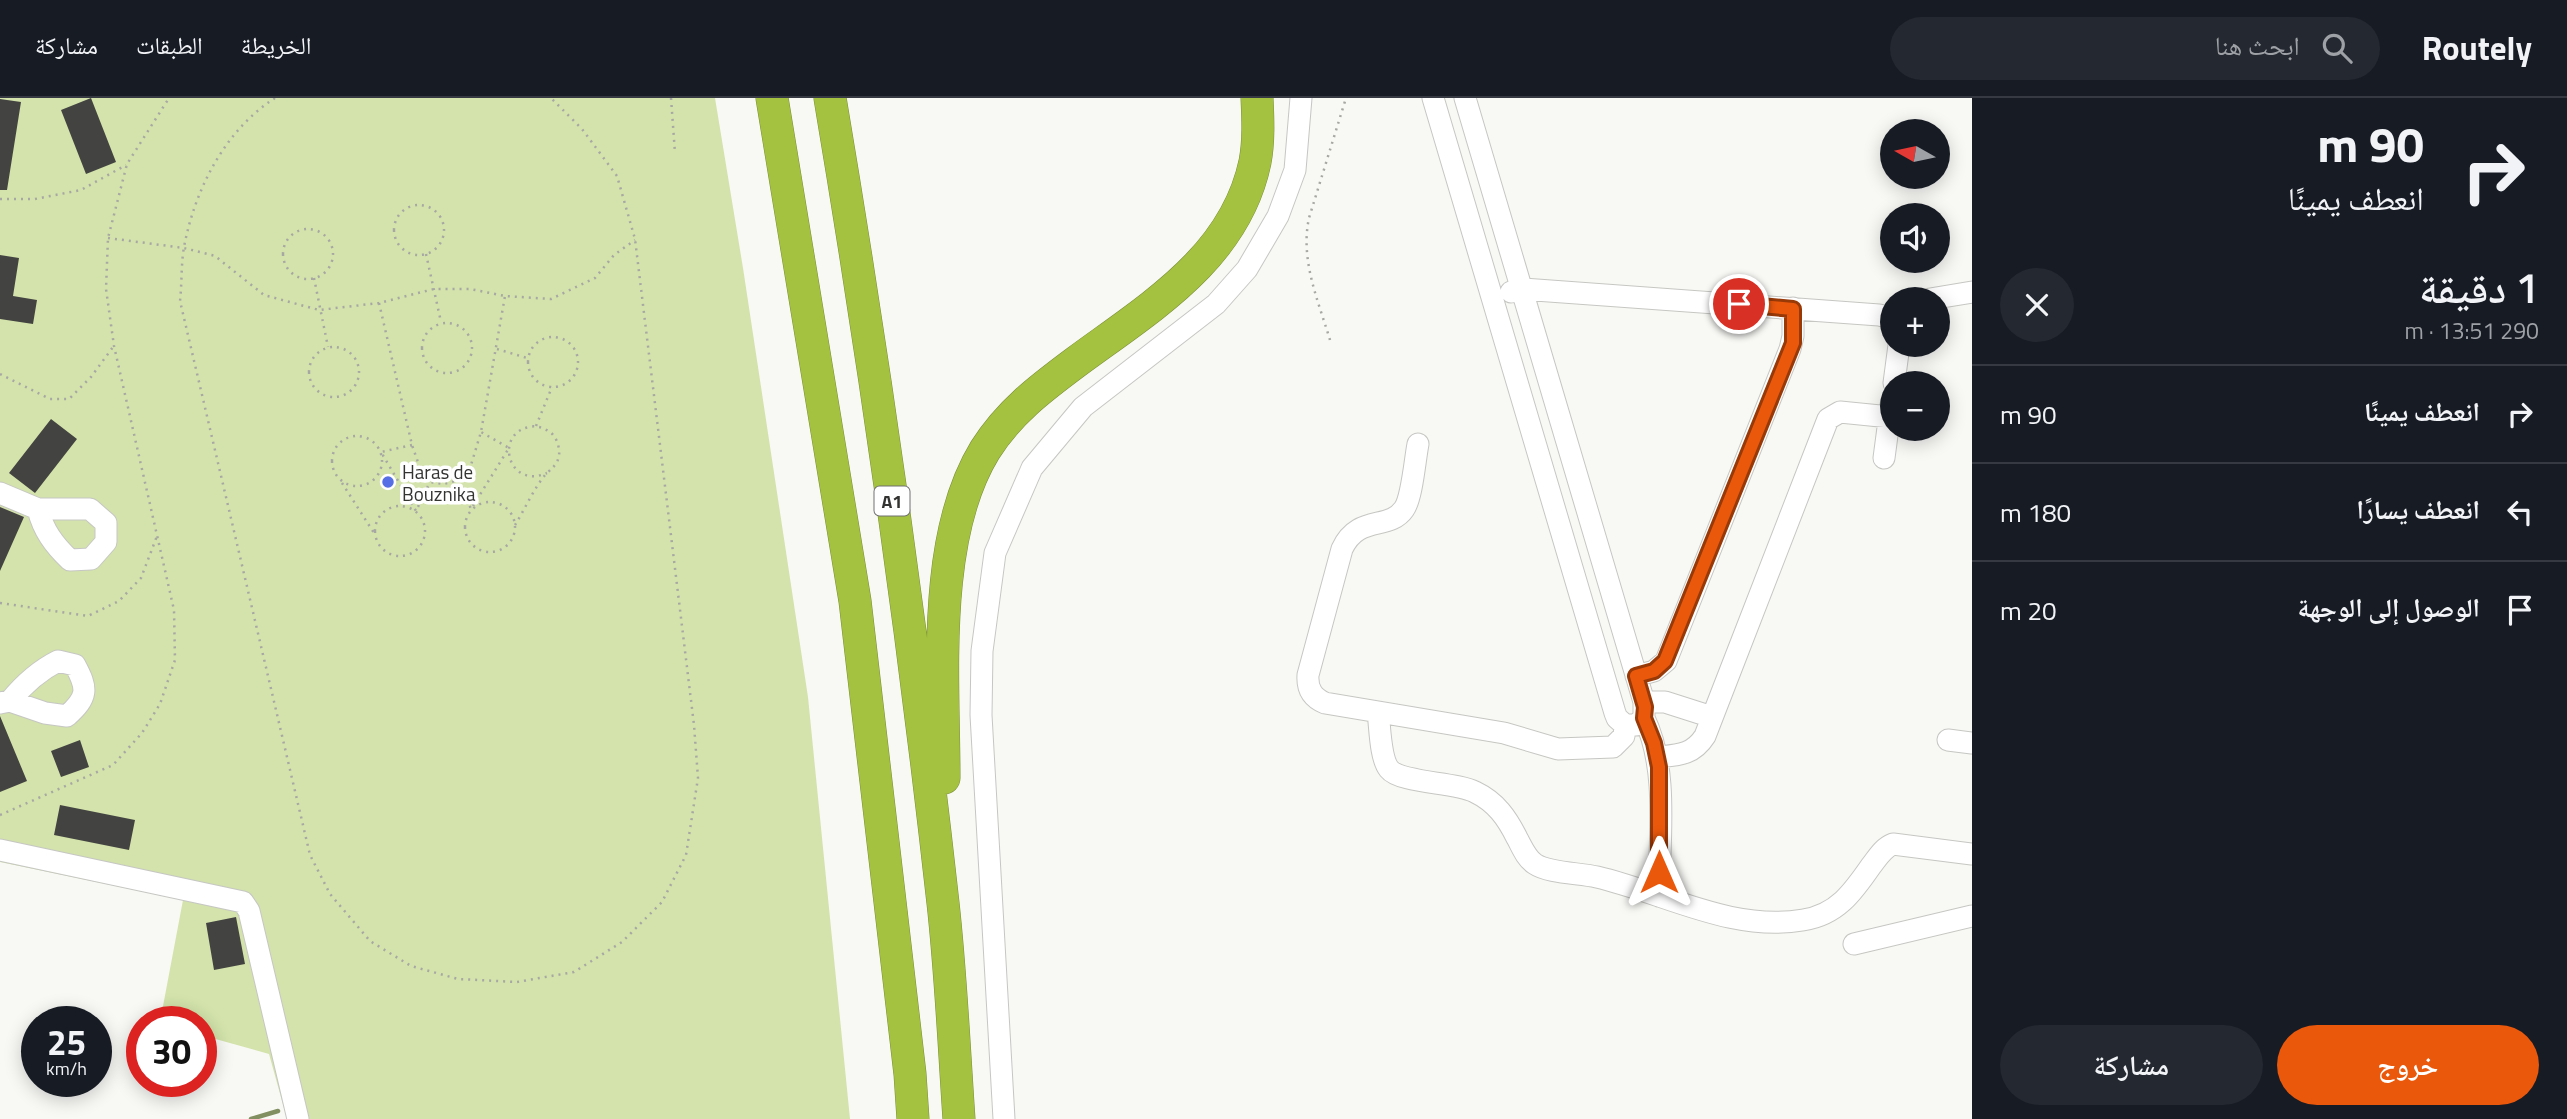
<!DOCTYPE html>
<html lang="ar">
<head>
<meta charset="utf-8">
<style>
	body { margin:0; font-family:"Titillium Web","Noto Naskh Arabic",sans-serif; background:#242831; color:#f1f3f6; direction:rtl; height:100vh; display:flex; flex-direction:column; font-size:26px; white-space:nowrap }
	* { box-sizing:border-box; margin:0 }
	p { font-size:23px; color:#9ea1a6 }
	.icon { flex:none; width:38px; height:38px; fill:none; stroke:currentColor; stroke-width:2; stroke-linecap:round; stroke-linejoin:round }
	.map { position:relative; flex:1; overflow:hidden; direction:ltr }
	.sheet { display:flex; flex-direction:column; background:#171b24; width:595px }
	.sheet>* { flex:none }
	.guide { background:#171b24; color:#f1f3f6; overflow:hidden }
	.needle { width:46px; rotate:279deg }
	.buttons { position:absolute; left:1880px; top:21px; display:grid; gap:14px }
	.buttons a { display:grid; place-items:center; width:70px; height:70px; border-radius:50%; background:#171b24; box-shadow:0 4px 18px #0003; font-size:35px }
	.speed { position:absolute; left:21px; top:908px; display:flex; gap:14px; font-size:35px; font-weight:700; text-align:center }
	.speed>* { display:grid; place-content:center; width:91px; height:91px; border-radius:50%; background:#171b24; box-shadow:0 4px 18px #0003; line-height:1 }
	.speed small { font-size:18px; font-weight:400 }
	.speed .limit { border:10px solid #d22; background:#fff; color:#111 }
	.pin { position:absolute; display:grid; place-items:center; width:60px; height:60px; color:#fff; margin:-30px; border:4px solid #fff; border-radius:50%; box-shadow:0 2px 7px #0007 }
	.me { position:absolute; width:77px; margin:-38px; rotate:0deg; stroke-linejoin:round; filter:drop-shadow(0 0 5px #0008) }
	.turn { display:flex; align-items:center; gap:24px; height:147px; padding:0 28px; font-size:32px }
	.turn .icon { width:91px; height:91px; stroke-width:2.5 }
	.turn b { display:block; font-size:49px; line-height:60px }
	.round { display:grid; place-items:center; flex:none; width:74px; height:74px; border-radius:37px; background:#242831 }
	.headline { display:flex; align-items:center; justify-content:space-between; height:119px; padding:0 28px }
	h1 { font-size:42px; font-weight:600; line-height:52px }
	.action { display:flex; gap:14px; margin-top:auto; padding:14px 28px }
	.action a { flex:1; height:80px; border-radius:42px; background:#ea580c; color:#fff; font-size:28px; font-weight:600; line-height:80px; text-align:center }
	.action a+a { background:#242831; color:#f1f3f6 }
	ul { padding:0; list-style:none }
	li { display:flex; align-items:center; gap:21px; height:98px; padding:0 28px; border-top:2px solid #363941 }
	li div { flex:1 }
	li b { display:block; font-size:26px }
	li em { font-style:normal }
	header { display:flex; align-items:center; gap:42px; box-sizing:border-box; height:98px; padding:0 35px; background:#171b24; border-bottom:2px solid #363941 }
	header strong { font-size:33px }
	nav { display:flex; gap:38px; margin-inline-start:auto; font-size:24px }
	.search { width:490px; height:63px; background:#242831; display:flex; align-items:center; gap:18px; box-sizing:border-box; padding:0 24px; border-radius:38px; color:#9ea1a6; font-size:26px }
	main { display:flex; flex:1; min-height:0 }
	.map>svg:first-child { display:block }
	.green { fill:#d3e3ab }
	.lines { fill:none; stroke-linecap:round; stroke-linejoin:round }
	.stream { stroke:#828f60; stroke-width:4.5 }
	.building { fill:#434441 }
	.minor-casing { stroke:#c6c7c3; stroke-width:23 }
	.highway-casing { stroke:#7c903a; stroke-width:33 }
	.path { stroke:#a7a8a4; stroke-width:2.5; stroke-dasharray:2 5; stroke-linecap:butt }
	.minor { stroke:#fff; stroke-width:21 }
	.highway { stroke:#a4c13f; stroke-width:32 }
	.route-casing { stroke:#983908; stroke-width:18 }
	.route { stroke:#ea580c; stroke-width:12 }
	.poi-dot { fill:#566fe4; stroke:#fff; stroke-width:2.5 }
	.labels { text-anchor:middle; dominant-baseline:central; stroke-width:7; stroke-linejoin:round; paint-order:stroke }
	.shield { fill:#fff; stroke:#707170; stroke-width:2 }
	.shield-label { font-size:18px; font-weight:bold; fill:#333432 }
	.poi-label { font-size:19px; fill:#333432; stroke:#fff; text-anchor:start }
</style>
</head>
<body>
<header>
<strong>Routely</strong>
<div class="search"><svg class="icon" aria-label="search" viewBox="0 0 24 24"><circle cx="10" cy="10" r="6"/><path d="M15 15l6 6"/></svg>ابحث هنا</div>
<nav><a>الخريطة</a><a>الطبقات</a><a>مشاركة</a></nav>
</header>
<main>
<section class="sheet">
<div class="guide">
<div class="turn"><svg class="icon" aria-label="right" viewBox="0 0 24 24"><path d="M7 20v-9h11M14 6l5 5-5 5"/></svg><div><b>90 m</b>انعطف يمينًا</div></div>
</div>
<div class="headline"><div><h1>1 دقيقة</h1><p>290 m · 13:51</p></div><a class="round"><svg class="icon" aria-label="close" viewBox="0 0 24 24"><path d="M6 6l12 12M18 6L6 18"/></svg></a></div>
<ul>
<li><svg class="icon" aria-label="right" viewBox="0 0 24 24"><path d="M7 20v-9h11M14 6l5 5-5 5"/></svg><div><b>انعطف يمينًا</b></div><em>90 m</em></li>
<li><svg class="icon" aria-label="left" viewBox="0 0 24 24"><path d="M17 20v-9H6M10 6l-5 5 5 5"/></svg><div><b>انعطف يسارًا</b></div><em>180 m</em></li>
<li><svg class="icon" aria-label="arrive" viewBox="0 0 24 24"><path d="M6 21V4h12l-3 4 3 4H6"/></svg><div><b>الوصول إلى الوجهة</b></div><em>20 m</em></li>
</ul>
<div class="action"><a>خروج</a><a>مشاركة</a></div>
</section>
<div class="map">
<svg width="1972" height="1021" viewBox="0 0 1972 1021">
	<rect width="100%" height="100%" fill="#f8f9f5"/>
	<!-- green -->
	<path class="green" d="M0,0H715L743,170L808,599L850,1021H287L269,956L201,937V924H160L183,802L0,764Z"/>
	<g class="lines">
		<!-- stream -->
		<path class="stream" d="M251,1021L278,1013"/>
	</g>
	<!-- building -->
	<path class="building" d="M91,0L116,64L86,76L61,12Z
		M0,1L21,4L7,92H0Z
		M0,157L19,160L13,198L37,202L33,226L0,221Z
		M51,321L77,341L35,395L9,375Z
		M0,409L24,419L0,473Z
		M0,618L27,683L0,694Z
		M80,642L89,669L61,679L51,653Z
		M60,707L135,722L129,752L54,737Z
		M236,819L245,866L214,872L206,825Z"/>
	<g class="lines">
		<!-- minor casing -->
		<g class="minor-casing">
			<path id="minor" d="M1433,0L1615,615L1617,620L1625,627H1636L1644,620V604L1465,0
				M1511,194L1522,191L1879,217L1892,220
				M1930,201L1972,194
				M1894,285L1899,247
				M1418,346C1415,361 1412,400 1404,411C1389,433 1358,416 1342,451L1308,577C1307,591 1313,600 1325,605L1504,635L1558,651L1613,649L1624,638L1625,627
				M1884,360L1891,307
				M0,395L38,411H90L106,425V444L91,461L70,462C54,447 43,432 38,411
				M1636,578L1654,573L1666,563L1790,251L1793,238V210
				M1644,604H1665L1712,619
				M0,605L10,603L45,615L67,618C88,599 88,591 75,567L58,563C38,573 24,586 10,603
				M1378,614C1380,628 1380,660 1389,671C1400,685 1456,684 1475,694C1496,704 1507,720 1517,740C1522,749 1526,760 1535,766C1548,775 1580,775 1597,779C1665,795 1731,834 1803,822C1837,817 1853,794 1871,768C1878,759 1883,750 1893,746L1972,756
				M1644,620C1669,671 1659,742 1659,798
				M1948,642L1972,645
				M1658,659C1678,657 1693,657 1705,638L1828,321L1840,314L1890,319
				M0,752L243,804L249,813L298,1021
				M1854,846L1972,818
				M1004,1021L981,617L982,553L995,455L1032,370L1083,309L1216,206L1247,171L1278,118L1295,72L1301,0"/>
		</g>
		<!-- highway casing -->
		<g class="highway-casing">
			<path id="highway" d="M772,0L855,503L910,976L913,1021
				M830,0C875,267 913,536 943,805C951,877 954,949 959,1021
				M944,680C944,579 931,440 985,352C1009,314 1041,290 1076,264C1149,210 1235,160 1255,64C1259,43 1258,21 1257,0"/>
		</g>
		<!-- path -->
		<path class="path" d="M275,0C225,32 195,91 184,149C181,166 182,185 180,203L310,757L330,796L370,843L411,868L458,881L517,884L574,874L622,844L662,804L686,757L698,680L694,627L635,141L617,78L582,31L551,0
			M671,0L675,55
			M0,101H35L81,92L126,67
			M394 132a25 25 0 1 1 50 0a25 25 0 1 1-50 0Z
			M283 156a25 25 0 1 1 50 0a25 25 0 1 1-50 0Z
			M108,140L184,150L215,158L264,197L319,212L379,205L434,191H470L505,198L551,201L595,180L614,157L635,142
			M426,156L441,224
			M314,180L328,249
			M379,205L412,347L421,373L430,384L444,386L459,382L471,367L481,334L505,198
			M422 250a25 25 0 1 1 50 0a25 25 0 1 1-50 0Z
			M528 264a25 25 0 1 1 50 0a25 25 0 1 1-50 0Z
			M1330,242C1318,202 1300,162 1309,120L1346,0
			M309 274a25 25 0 1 1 50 0a25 25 0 1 1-50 0Z
			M497,251L527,260
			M0,276L50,301H69L91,279L113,249
			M536,328L552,289
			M332 363a25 25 0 1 1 50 0a25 25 0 1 1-50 0Z
			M412,347L381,354L416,413L430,384
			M459,382L471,411L509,350L481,334
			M342,385L374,435
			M465 429a25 25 0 1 1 50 0a25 25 0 1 1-50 0Z
			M375 433a25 25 0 1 1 50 0a25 25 0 1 1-50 0Z
			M515,427C525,411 534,390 546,376C552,370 557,367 559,358C560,350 557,339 550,334C544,330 536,327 529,329C494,336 508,392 547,375
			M0,505L88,518L119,503L141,480L157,438
			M0,717L113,667L142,635L160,606L175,562L174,512L114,248L106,191L108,140L127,66L169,0"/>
		<!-- minor -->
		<use href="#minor" class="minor"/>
		<!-- highway -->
		<use href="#highway" class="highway"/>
	</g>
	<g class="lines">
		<!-- route casing -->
		<g class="route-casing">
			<path id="route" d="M1659,774V669L1654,645L1644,620L1645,609L1636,578L1654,573L1665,563L1793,245V211L1739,206"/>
		</g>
		<!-- route -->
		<use href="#route" class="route"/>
	</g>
	<!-- markers -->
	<circle class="poi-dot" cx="388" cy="384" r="7"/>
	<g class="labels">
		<!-- shield labels -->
		<rect class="shield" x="874.5" y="388.5" width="35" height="29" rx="5"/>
		<g class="shield-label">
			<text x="892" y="403">A1</text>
		</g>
		<!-- poi labels -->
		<g class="poi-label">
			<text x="402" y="373">Haras de<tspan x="402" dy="22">Bouznika</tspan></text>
		</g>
	</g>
</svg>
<div class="buttons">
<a><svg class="needle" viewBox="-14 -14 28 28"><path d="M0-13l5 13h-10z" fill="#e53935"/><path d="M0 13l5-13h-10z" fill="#9ea1a6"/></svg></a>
<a><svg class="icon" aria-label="sound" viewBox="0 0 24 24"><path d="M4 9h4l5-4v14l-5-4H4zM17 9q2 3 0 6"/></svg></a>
<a>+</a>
<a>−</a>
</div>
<div class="speed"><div>25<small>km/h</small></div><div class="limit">30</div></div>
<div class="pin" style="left:1739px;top:206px;background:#d93025"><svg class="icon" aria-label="arrive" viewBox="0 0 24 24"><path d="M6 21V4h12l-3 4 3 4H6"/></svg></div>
<svg class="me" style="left:1659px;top:774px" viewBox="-20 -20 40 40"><path d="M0-17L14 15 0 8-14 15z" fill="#ea580c" stroke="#fff" stroke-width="4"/></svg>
</div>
</main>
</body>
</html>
